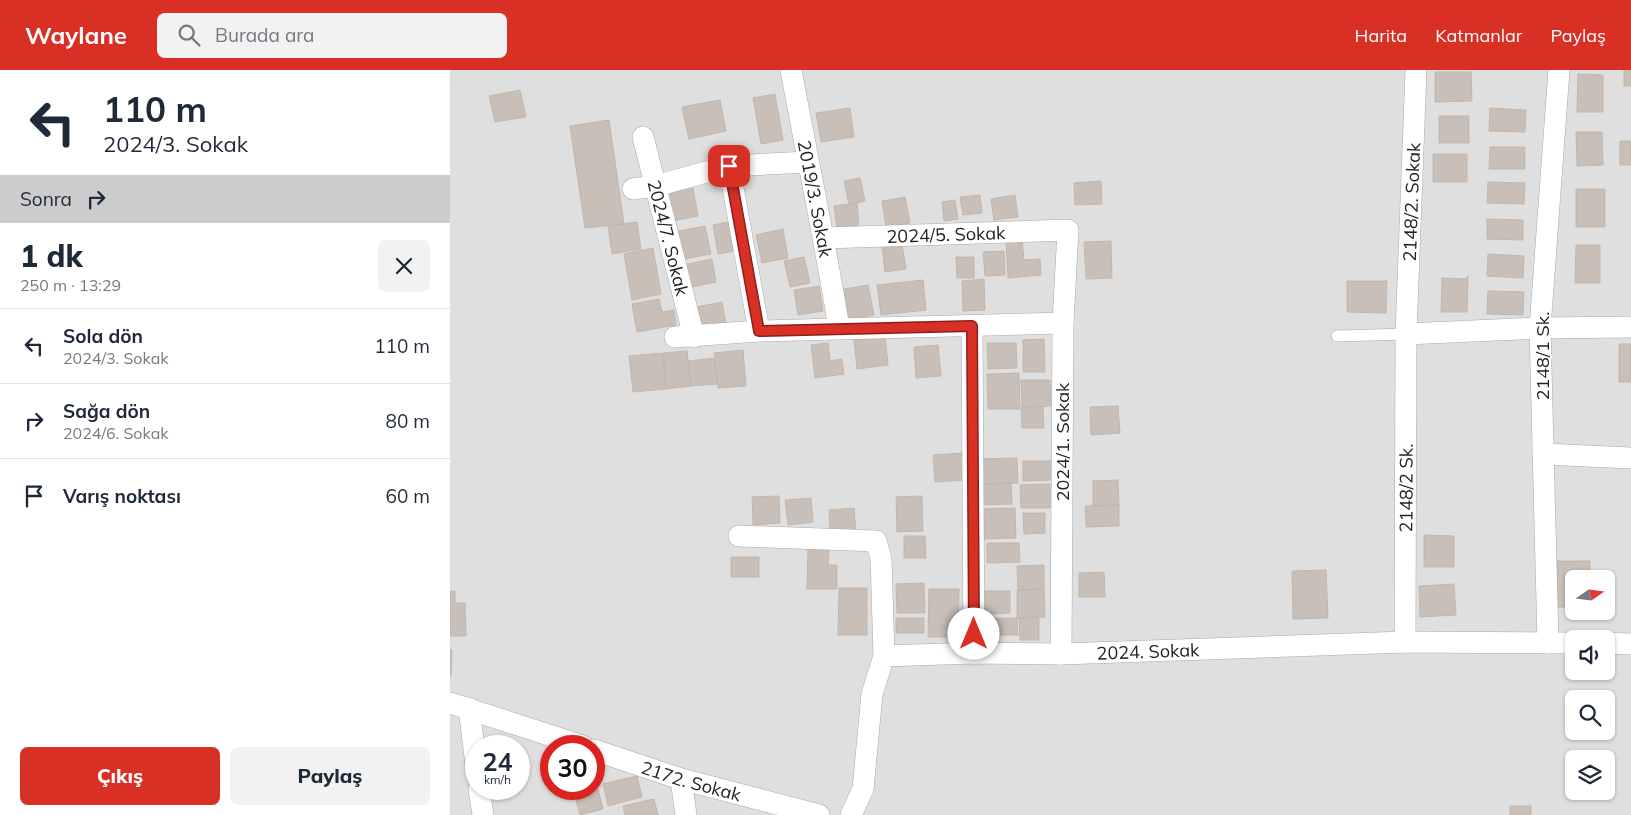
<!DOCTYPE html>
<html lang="tr">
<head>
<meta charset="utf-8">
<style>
	body { margin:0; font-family:Mulish,sans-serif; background:#f2f2f3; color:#1f2937; height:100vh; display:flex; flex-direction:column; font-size:19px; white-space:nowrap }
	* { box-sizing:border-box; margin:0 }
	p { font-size:16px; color:#747a83 }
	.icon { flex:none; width:28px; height:28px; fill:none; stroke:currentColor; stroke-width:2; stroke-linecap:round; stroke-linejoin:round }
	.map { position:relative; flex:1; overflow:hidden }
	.drawer { display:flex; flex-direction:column; background:#fff; width:450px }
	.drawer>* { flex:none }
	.guide { background:#fff; color:#1f2937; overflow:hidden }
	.needle { width:32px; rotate:76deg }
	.fabs { position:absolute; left:1115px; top:500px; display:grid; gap:10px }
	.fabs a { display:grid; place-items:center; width:50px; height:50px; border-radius:8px; background:#fff; box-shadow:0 1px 4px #0004; font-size:25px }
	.speed { position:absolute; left:15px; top:665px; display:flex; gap:10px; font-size:25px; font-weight:700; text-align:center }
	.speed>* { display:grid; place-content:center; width:65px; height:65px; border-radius:50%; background:#fff; box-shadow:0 1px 4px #0004; line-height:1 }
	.speed small { font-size:12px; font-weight:400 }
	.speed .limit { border:8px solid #d22; background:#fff; color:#111 }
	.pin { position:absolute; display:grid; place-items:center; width:42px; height:42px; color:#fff; margin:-21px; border-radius:10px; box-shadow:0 2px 8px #0006 }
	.me { position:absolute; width:55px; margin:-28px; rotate:0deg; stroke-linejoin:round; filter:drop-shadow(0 0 4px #0008) }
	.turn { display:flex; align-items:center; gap:18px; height:105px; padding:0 20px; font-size:22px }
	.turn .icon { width:65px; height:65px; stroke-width:2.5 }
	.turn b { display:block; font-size:35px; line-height:42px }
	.then { display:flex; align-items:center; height:48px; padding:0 20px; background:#0003; gap:10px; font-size:19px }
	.round { display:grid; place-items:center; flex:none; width:52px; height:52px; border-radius:8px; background:#f2f2f3 }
	.headline { display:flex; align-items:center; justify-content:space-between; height:85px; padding:0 20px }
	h1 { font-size:30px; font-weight:800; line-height:38px }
	.button { display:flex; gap:10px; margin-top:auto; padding:10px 20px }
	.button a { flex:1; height:58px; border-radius:8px; background:#d93025; color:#fff; font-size:20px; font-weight:800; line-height:58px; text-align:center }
	.button a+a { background:#f2f2f3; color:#1f2937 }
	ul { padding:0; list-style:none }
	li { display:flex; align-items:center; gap:15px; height:75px; padding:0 20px; border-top:1px solid #e0e1e3 }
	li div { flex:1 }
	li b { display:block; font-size:19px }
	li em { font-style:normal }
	header { display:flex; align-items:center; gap:30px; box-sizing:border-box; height:70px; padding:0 25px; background:#d93025; color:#fff }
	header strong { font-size:24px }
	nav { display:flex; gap:28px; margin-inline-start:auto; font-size:18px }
	.search { width:350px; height:45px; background:#f2f2f3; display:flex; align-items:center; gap:12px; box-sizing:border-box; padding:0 18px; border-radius:8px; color:#747a83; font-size:19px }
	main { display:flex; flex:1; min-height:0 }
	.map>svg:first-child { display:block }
	.residential { fill:#e0dfdf; fill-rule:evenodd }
	.building { fill:#c7bfb8; stroke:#c4b6ab }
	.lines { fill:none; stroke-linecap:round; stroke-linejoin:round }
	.lane-casing { stroke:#a9a9a9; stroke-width:12 }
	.street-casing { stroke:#a9a9a9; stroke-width:22 }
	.lane { stroke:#fff; stroke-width:11 }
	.street { stroke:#fff; stroke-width:21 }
	.route-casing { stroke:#8d1f18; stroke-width:12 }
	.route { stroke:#d93025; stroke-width:9 }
	.labels { text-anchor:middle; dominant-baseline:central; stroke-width:4; stroke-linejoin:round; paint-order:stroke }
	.street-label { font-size:18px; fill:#222; stroke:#fff }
</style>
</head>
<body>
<header>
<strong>Waylane</strong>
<div class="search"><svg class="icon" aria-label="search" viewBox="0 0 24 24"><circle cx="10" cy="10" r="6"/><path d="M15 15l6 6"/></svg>Burada ara</div>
<nav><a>Harita</a><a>Katmanlar</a><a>Paylaş</a></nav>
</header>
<main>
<section class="drawer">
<div class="guide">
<div class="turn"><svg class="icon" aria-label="left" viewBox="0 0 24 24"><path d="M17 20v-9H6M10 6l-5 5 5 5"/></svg><div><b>110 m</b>2024/3. Sokak</div></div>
<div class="then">Sonra<svg class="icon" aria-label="right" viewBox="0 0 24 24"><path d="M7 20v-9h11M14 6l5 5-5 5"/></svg></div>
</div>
<div class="headline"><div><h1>1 dk</h1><p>250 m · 13:29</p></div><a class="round"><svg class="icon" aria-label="close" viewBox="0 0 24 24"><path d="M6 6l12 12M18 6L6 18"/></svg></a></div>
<ul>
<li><svg class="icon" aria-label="left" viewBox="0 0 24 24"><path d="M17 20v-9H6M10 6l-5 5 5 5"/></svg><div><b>Sola dön</b><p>2024/3. Sokak</p></div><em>110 m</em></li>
<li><svg class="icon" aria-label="right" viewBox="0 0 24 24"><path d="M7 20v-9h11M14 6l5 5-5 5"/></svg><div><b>Sağa dön</b><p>2024/6. Sokak</p></div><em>80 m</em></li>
<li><svg class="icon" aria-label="arrive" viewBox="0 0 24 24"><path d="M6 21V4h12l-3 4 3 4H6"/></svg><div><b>Varış noktası</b></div><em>60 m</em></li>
</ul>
<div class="button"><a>Çıkış</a><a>Paylaş</a></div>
</section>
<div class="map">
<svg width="1181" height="745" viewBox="0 0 1181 745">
	<rect width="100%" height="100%" fill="#f2efe9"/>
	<!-- residential -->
	<path class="residential" d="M0,0H1181V745H0ZM1124,509H1156V541H1124ZM1124,569H1156V601H1124ZM1124,629H1156V661H1124ZM26,676H69V719H26ZM101,676H144V719H101ZM1124,689H1156V721H1124Z"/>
	<!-- building -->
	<path class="building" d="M1174,0H1181V16H1174Z
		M985,2H1021L1022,31L985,32Z
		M1128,4L1153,5V42H1127Z
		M70,20L76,47L45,52L39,26Z
		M325,24L333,70L311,74L303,28Z
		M270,30L276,61L239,69L232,37Z
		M400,38L404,67L371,72L366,43Z
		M1040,38L1076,40L1075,62L1039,61Z
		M989,46H1019V73H989Z
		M159,50L174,154L135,158L120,56Z
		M1126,62H1152L1153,95L1127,96Z
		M1170,71H1181V95H1170Z
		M1040,77H1075V99H1039Z
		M983,84H1017V112H983Z
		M410,108L415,131L399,135L394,111Z
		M651,111L652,134L625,135L624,113Z
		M1038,112L1075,113L1074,134L1037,133Z
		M243,118L248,146L222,151L217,123Z
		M1126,119H1155V157H1126Z
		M530,125L532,143L513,145L510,127Z
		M565,125L568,147L544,150L541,129Z
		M455,127L460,153L436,157L432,131Z
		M505,130L508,149L494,151L492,132Z
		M407,133L409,155L387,157L384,136Z
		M1037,149L1073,150V170L1037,169Z
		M283,151L289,180L268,184L263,155Z
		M187,152L191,179L162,184L158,156Z
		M255,156L261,184L230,190L224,162Z
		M333,159L338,188L312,193L306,165Z
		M572,170L574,190L590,189L591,205L558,208L556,171Z
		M661,171L662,208L636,209L634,172Z
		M452,174L456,199L435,202L432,176Z
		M1126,175H1150V213H1125Z
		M203,178L211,224L182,230L174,184Z
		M554,181L555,205L535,206L533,182Z
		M1038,184L1074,186L1073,208L1037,206Z
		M354,187L360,213L340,217L334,191Z
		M506,187H524V208H507Z
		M262,189L266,212L237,218L233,195Z
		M1018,206L1017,242H991L992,208L1016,209Z
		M534,209L535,240L513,241L512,211Z
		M473,210L476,240L431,245L427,215Z
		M897,211H937L936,243L897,242Z
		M418,215L424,245L394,250L389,220Z
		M369,216L373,241L348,245L344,220Z
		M1038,221L1074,222L1073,245L1037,244Z
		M209,229L212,242L224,240L226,255L187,262L182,234Z
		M272,232L276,255L252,260L247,237Z
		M435,266L438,295L407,299L404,270Z
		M594,269L595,302H573V270Z
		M378,273L380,291L392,289L394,304L365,308L361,275Z
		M537,273H566L567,298L538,299Z
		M1169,274H1181V312H1169Z
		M488,275L491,306L466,308L464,277Z
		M293,280L296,316L268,318L264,283Z
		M237,281L241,316L216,319L213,283Z
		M213,283L216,319L183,322L179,286Z
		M265,288L267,314L241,316L238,291Z
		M569,303L570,339H538L537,304Z
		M571,310H600L601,336L572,337Z
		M593,336L594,358H572L571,337Z
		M668,336L670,363L641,365L640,337Z
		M512,383L515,410L485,412L483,385Z
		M567,388L568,413L530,414L529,389Z
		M573,391H602L603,410L573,411Z
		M668,410L669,435L643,436V411Z
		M561,413L562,434L530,435L529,414Z
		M600,414V438H571L570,415Z
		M329,426L330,453L303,455L302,427Z
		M472,426L473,461L447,462L446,427Z
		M361,428L363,452L338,455L335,430Z
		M669,435V456L636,457L635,436Z
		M404,438L406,463L380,465L379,440Z
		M565,438L566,468L531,469L530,439Z
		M573,443H595V463L574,464Z
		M974,465L1004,466V497H974Z
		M454,466H475L476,488H454Z
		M537,473H569L570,492L537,493Z
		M358,478L379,479L378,495H387V519H357Z
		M281,487H309V507H281Z
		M1107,491H1140V509H1124V537H1106Z
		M594,495V519L568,520L567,496Z
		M876,500L878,548L843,549L842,501Z
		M654,502L655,527H629V503Z
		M474,513L475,543H447L446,514Z
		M1004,514L1006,545L970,547L969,516Z
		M389,518H417V565H388Z
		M479,519H509L508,567H478Z
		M594,519L595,547L567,548V520Z
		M0,521H5V533H15L16,566H0Z
		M534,521H560V543L535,544Z
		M589,547V570H570L569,548Z
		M446,548H474V563H446Z
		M567,548L568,565H534L533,549Z
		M0,579L2,580L1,606H0Z
		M144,703L153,739L130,745L123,719H144Z
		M187,706L192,727L158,736L153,714Z
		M204,729L208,745H175L173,736Z
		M1060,736H1081V745H1060Z"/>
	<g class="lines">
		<!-- lane casing -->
		<g class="lane-casing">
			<path id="lane" d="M887,266L956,264"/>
		</g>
		<!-- street casing -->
		<g class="street-casing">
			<g id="street">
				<path id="s1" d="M341,0C357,86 375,172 389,258"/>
				<path id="s2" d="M193,67L244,267"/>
				<path d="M279,96L309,261"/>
				<path d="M183,119L205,116L279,96L358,92"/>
				<path id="s3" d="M374,168L618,160L613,253L611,584"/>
				<path d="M522,256L524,583"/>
				<path d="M956,264L1090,258L1181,257"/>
				<path d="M225,267L309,261L613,253"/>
				<path d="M1093,384L1181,388"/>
				<path d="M289,466L426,471L431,488L434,586"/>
				<path id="s4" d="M955,572L956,264L966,0"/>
				<path d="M1098,573L1090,258L1109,0"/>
				<path d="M1156,573L1181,574"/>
				<path d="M0,633L133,676"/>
				<path d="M19,638L26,695"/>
				<path id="s5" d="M144,680L231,709L369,745"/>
				<path d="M231,709L236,745"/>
				<path d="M29,719L33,745"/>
				<path id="s6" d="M401,745L413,719L422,624L434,586L524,583L611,584L955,572L1124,573"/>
			</g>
		</g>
		<!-- lane -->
		<use href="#lane" class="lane"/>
		<!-- street -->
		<use href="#street" class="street"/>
	</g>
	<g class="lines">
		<!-- route casing -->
		<g class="route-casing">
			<path id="route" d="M279,96L309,261L522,256L524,564"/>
		</g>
		<!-- route -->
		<use href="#route" class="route"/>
	</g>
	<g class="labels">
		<!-- street labels -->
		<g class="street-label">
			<text stroke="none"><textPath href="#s1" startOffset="131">2019/3. Sokak</textPath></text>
			<text stroke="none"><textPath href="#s4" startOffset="440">2148/2. Sokak</textPath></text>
			<text stroke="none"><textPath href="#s3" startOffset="122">2024/5. Sokak</textPath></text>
			<text stroke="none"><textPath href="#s2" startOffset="104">2024/7. Sokak</textPath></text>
			<text transform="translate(1092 286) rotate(-90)">2148/1 Sk.</text>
			<text transform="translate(612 372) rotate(-90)">2024/1. Sokak</text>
			<text stroke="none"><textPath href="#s4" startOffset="154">2148/2 Sk.</textPath></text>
			<text stroke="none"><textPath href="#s6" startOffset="428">2024. Sokak</textPath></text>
			<text stroke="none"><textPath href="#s5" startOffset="102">2172. Sokak</textPath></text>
		</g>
	</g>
</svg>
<div class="fabs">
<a><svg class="needle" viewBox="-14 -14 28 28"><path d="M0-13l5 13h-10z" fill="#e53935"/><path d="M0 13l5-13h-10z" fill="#747a83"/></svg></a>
<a><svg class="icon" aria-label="sound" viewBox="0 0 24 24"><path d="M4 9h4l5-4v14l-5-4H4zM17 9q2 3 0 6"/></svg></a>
<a><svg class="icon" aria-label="search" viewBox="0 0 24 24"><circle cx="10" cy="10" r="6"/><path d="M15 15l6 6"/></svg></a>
<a><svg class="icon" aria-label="layers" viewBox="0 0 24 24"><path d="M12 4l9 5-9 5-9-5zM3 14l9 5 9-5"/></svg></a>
</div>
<div class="speed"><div>24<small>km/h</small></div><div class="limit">30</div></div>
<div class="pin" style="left:279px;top:96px;background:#d93025"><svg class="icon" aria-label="arrive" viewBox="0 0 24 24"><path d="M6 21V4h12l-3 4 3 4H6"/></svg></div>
<svg class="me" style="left:524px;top:564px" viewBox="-20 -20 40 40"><circle r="19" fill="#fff"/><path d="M0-13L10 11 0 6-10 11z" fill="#d93025"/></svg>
</div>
</main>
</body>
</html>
